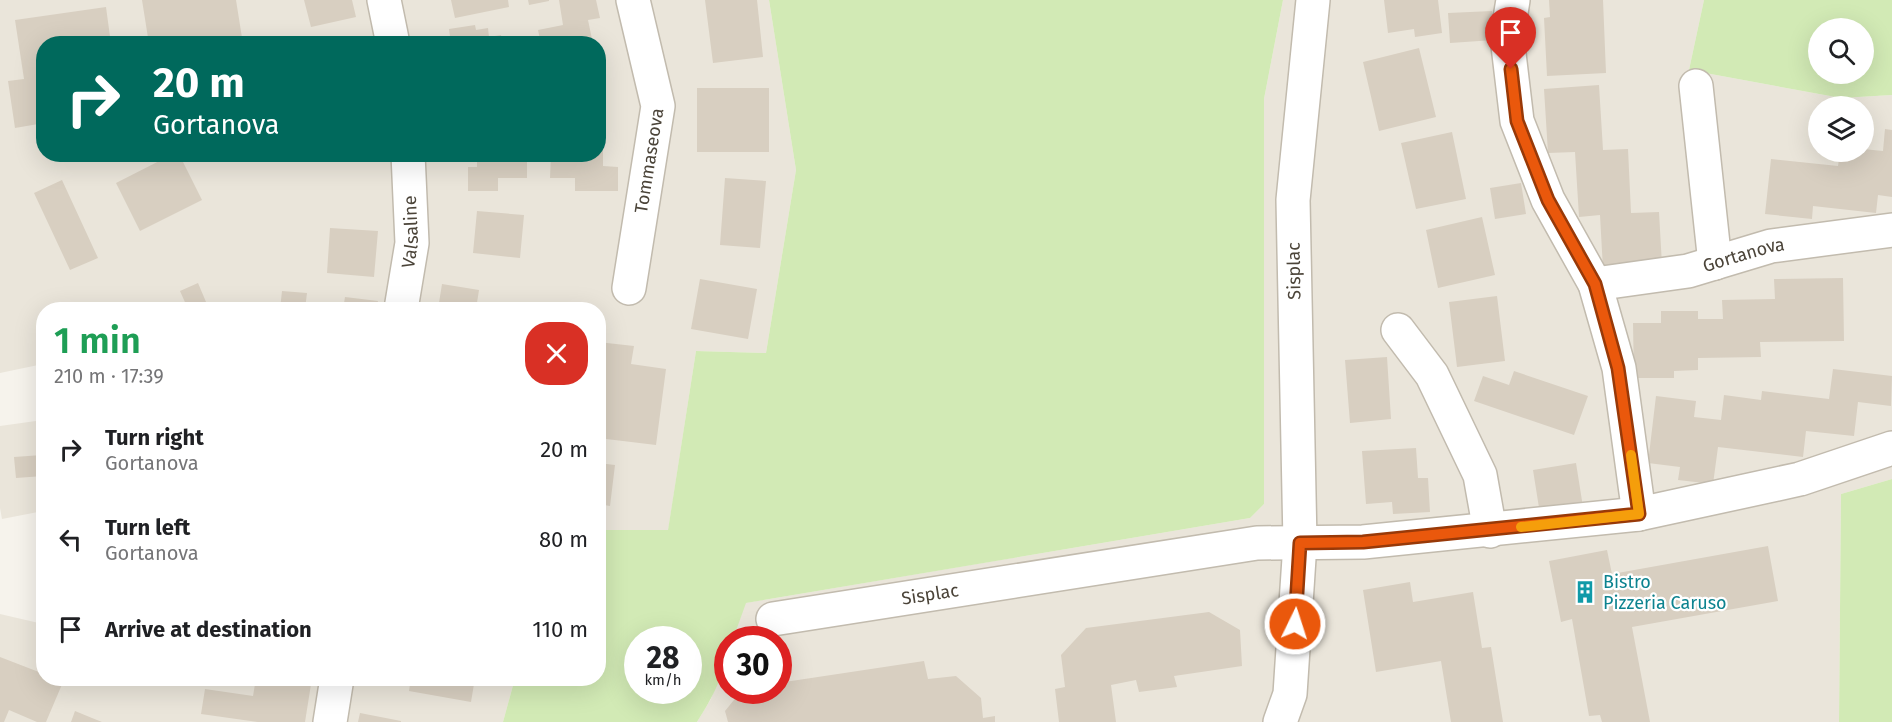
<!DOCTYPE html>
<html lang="en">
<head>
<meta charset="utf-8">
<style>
	body { margin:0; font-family:"Fira Sans",sans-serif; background:#f2f2f2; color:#202124; height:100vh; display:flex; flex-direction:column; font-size:22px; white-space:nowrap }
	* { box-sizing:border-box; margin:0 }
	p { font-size:20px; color:#757577 }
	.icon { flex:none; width:33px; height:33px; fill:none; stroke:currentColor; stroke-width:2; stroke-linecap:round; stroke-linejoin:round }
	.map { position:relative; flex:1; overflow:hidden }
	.sheet { position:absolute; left:36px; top:302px; width:570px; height:384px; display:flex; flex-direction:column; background:#fff; border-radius:24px; box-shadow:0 6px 24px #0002 }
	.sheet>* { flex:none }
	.guide { position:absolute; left:36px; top:36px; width:570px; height:126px; border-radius:24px; box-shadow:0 6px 24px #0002; background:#00695c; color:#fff; overflow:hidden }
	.fabs { position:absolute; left:1808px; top:18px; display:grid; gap:12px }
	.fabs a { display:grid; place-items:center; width:66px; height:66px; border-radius:50%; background:#fff; box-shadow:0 6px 24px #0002; font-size:30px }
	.speed { position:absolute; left:624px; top:626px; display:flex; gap:12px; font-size:30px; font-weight:700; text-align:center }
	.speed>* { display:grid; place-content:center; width:78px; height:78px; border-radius:50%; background:#fff; box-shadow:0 6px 24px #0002; line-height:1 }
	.speed small { font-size:15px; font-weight:400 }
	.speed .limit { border:9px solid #d22; background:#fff; color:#111 }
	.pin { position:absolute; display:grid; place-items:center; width:51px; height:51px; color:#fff; margin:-62px -26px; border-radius:50% 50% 50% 0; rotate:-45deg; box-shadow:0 0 6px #0007 }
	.pin .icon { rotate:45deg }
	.me { position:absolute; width:66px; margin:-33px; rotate:4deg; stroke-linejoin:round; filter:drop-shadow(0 0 4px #0008) }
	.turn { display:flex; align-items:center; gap:21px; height:126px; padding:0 18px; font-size:27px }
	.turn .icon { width:78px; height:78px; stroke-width:2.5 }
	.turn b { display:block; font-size:42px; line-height:51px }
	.round { display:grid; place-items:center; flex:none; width:63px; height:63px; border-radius:24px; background:#f2f2f2 }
	.summary { display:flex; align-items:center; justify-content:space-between; height:102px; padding:0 18px }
	h1 { font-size:36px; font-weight:600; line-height:45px; color:#1e9e55 }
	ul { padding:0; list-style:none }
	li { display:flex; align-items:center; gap:18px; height:90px; padding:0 18px }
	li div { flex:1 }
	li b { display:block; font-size:22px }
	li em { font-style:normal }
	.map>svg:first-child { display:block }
	.residential { fill:#eae5da; fill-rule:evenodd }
	.green { fill:#d2eab5; fill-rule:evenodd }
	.building { fill:#d8cfc1 }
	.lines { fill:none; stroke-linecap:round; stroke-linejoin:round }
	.minor-casing { stroke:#c2bbae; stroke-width:36 }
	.minor { stroke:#fff; stroke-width:33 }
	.route-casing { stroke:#983908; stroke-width:15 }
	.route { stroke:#ea580c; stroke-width:10 }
	.slow { stroke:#f59e0b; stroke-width:10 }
	.labels { text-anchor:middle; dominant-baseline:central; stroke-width:4.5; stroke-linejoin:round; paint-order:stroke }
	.street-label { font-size:18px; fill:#4b4439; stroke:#fff }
	.culture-label { font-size:18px; fill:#0d838f; stroke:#fff; text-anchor:start }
</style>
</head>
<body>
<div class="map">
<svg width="1892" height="722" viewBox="0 0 1892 722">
	<rect width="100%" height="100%" fill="#f6f3ec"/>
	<!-- residential -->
	<path class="residential" d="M0,0H769L796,170L766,353L696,351L668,531L599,530L598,309H44L43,364L0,373ZM44,44H598V154H44Z
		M1283,0H1704L1689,70L1841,98L1892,95V479L1841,494L1839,722H697L711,699L727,654L728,690H778V639H733L745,603L1250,518L1264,504V99ZM1818,106H1863V152H1818Z
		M43,420V511L2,519L0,508V426Z
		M0,614L43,624L44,678H515L503,722H0Z"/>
	<!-- green -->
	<path class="green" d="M769,0H1283L1264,99V504L1250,518L746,603L733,639H728C728,669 713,697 697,722H503L515,678H598L599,530H668L696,351L766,353L796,170ZM638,639H688V690H638Z
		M1704,0H1892V95L1841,98L1689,70ZM1818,28H1863V74H1818Z
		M1892,479V722H1839L1841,494Z"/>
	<!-- building -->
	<path class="building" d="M142,0H236L243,44H149Z
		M304,0H352L356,17L311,27Z
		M451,0H508L509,7L455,18Z
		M528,0H549V1L529,5Z
		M559,0H596L600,18L588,20L593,44H541L538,30L563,25Z
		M705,0H757L763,57L713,63Z
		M1384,0H1438L1442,33L1415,37L1414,29L1388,33Z
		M1549,0H1603L1606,73L1547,76L1544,18L1550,17Z
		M106,7L111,44H44V123L15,128L8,81L24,79L15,20Z
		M1492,11L1494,40L1450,43L1448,13Z
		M475,25L476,30L488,28L489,37L501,35L503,44H451L449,29Z
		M1419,48L1436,117L1379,131L1363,62Z
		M1599,85L1603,150L1628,149L1631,213L1659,212L1662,265L1603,269L1600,215L1579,217L1575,152L1548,153L1544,89Z
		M697,88H769V152H697Z
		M1885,129L1892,130V197L1878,195L1876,213L1813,206L1812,219L1765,214L1771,159L1838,166L1840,152H1863V149L1883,151Z
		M598,130H603V166L618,167V191H575V178H550L551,154H598Z
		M1452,132L1466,199L1416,209L1401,143Z
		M173,154H179L202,200L140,231L116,183Z
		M477,154H527V178H498V191H468V167H477Z
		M725,178L766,181L760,248L720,245Z
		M62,180L98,258L70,270L34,193Z
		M1521,183L1526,214L1495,219L1490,188Z
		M477,211L524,215L520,258L473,253Z
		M1482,217L1495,275L1438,288L1426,230Z
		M330,228L378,231L374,277L327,273Z
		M1843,278L1844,341L1760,342L1761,357L1698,358V370L1674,371V378H1634L1633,323H1661V311H1698V319H1723L1722,300L1775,299L1774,279Z
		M700,279L757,289L748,339L691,329Z
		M198,283L209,309H188L180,291Z
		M442,284L479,290L476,309H438Z
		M282,291L307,293L305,309H280Z
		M1497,296L1505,361L1457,367L1449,302Z
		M345,297L378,301L376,309H343Z
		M598,342L634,346L631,364L666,369L656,445L598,438Z
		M1387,357L1391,419L1350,423L1345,360Z
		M1833,369L1892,376L1891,406L1858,402L1854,436L1806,431L1803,457L1718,447L1713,484L1678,480L1680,467L1648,463L1656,396L1696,401L1694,417L1721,420L1724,395L1761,400L1762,391L1829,399Z
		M1514,371L1588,396L1574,435L1474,401L1483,376L1509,385Z
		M1416,448L1418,478H1428L1430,512L1393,514L1392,502L1366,504L1362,451Z
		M42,455L43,476L16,478L14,457Z
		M598,463L615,465L610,506L598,504Z
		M1576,463L1583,507L1540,514L1533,470Z
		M1768,546L1778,601L1632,627L1650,722H1602L1600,715L1589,716L1572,619L1561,622L1549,561L1607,550L1612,574Z
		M1410,582L1413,602L1473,592L1482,648L1491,647L1503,722H1451L1441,661L1376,672L1363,590Z
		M1209,612L1240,630L1242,666L1174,676L1177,687L1139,692L1136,680L1111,685L1116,722H1059L1055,689L1065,687L1061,655L1086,628Z
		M0,657L44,674V678H52L63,682L46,722H37L9,710L4,722H0Z
		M924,661L928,679L956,676L981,698L983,718L995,716V722H728L725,711L742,690H778V683Z
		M256,678H312L305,722H258L201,714L205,689L253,696Z
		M411,678H475L471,702L409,691Z
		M75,711L92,718L102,722H71Z
		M360,713L401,721V722H358Z"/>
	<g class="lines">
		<!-- minor casing -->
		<g class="minor-casing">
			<g id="minor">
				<path d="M384,0L393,44"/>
				<path d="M1513,0L1507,37L1517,121L1548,200L1595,284L1619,368L1639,514"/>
				<path d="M1696,86L1715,263"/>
				<path id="s1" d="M1595,284L1688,271L1771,246L1892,230"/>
				<path id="s2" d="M629,288L658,106L633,0"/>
				<path id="s3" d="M401,309L412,243L408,154"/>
				<path d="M1398,330L1432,375L1480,475L1490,531"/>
				<path id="s4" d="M773,619L1257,543L1363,542L1639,514L1800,479L1892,448"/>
				<path d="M330,722L337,678"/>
				<path d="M1280,722L1290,694L1300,543L1293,200L1313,0"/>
			</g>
		</g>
		<!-- minor -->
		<use href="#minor" class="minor"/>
	</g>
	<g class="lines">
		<!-- route casing -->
		<g class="route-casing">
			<path id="route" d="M1295,624L1300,543L1363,542L1639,514L1618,368L1595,284L1548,200L1517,121L1511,69"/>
		</g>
		<!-- route -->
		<use href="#route" class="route"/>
		<!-- slow -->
		<path class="slow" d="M1521,527L1639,514L1631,455"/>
	</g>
	<!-- icons -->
	<defs>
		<g id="building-bare" transform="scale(1.8)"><path d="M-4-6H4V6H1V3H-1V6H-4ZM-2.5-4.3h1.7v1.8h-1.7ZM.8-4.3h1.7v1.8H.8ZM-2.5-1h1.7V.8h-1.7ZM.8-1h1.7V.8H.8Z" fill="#0f9aa8" stroke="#fff" stroke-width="2.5" paint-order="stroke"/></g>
	</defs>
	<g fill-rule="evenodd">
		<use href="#building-bare" x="1585" y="592"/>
	</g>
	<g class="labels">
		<!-- street labels -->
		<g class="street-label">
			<text stroke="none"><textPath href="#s2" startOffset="129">Tommaseova</textPath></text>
			<text stroke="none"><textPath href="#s3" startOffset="78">Valsaline</textPath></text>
			<text stroke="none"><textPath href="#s1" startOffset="152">Gortanova</textPath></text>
			<text transform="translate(1294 271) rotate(-91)">Sisplac</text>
			<text stroke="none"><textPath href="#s4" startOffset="159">Sisplac</textPath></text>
		</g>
		<!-- culture labels -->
		<g class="culture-label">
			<text x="1603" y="582">Bistro<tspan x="1603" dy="21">Pizzeria Caruso</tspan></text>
		</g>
	</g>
</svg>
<div class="fabs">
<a><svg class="icon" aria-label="search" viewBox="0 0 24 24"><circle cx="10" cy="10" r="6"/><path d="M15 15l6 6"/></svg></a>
<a><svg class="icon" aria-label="layers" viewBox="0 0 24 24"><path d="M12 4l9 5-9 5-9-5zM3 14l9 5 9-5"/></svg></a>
</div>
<div class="speed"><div>28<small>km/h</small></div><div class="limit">30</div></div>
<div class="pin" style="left:1511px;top:69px;background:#d93025"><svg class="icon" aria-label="arrive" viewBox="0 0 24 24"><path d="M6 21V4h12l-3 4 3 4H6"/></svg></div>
<svg class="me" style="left:1295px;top:624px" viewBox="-20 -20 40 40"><circle r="17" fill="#ea580c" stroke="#fff" stroke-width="3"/><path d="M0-11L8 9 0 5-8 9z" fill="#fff"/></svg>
<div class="guide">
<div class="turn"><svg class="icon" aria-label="right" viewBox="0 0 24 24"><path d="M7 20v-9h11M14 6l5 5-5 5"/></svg><div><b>20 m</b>Gortanova</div></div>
</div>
<section class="sheet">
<div class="summary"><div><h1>1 min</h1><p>210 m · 17:39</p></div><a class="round" style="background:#d93025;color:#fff"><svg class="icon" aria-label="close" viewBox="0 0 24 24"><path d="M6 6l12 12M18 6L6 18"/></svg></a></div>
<ul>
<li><svg class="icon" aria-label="right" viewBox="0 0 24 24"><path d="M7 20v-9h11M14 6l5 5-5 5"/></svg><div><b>Turn right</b><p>Gortanova</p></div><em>20 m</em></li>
<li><svg class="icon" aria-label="left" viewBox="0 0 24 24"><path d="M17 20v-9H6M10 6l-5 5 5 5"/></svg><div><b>Turn left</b><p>Gortanova</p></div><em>80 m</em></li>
<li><svg class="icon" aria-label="arrive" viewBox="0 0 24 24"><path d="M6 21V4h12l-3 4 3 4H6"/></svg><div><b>Arrive at destination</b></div><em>110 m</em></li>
</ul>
</section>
</div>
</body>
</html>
